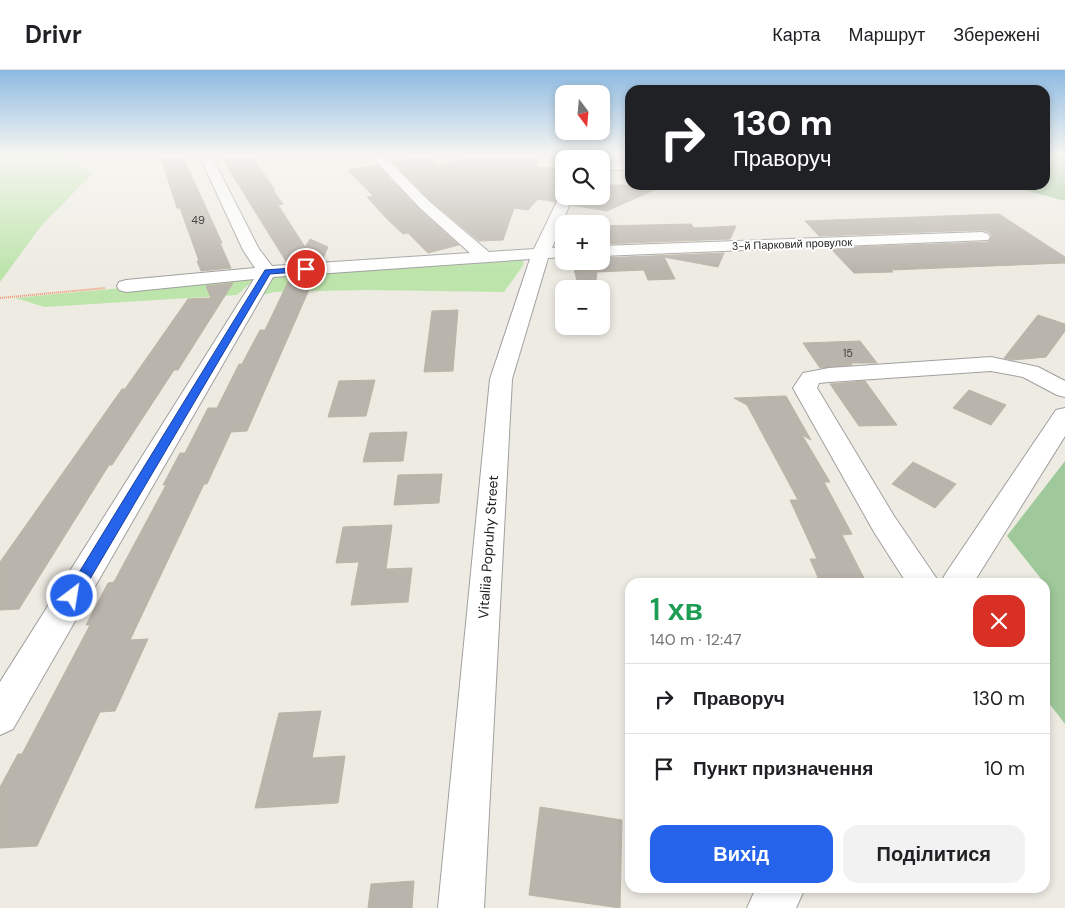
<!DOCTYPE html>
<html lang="uk">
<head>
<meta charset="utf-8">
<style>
	body { margin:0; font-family:"DM Sans",sans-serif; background:#f2f2f2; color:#202124; height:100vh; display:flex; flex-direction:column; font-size:19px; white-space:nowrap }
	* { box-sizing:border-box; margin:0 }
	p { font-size:16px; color:#757577 }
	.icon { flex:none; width:28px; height:28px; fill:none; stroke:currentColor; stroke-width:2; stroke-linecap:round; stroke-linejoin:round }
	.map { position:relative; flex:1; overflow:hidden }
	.side { position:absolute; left:625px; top:508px; width:425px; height:315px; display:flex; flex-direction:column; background:#fff; border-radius:15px; box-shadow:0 2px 8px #0003 }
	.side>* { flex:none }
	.banner { position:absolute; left:625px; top:15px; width:425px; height:105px; border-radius:15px; box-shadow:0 2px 8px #0003; background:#202124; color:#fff; overflow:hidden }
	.needle { width:32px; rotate:164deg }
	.fabs { position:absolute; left:555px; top:15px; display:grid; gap:10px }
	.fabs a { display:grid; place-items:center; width:55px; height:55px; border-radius:10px; background:#fff; box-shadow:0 2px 8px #0003; font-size:25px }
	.pin { position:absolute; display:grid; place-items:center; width:42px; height:42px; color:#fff; margin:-21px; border:2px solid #fff; border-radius:50%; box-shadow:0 1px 5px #0007 }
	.me { position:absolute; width:55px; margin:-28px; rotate:31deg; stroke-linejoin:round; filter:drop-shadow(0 0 4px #0008) }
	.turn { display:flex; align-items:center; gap:18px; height:105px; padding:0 25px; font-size:22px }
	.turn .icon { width:65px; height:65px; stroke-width:2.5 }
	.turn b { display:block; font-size:35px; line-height:42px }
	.round { display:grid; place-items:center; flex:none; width:52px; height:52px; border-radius:15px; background:#f2f2f2 }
	.head { display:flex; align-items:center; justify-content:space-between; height:85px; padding:0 25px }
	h1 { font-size:30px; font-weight:600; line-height:38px; color:#1e9e55 }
	.button { display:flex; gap:10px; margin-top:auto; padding:10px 25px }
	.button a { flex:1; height:58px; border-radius:15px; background:#2563eb; color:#fff; font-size:20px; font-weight:600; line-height:58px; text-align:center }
	.button a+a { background:#f2f2f2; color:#202124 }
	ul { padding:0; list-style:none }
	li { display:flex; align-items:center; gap:15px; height:70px; padding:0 25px; border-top:1px solid #e0e0e0 }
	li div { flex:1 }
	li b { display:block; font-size:19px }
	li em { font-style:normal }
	header { display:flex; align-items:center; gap:30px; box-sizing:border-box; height:70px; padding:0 25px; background:#fff; border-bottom:1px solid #e0e0e0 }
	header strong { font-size:24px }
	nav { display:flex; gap:28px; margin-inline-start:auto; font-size:18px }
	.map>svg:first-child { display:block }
	.grass { fill:#bde4ab }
	.forest { fill:#9fc99a }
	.building { fill:#b9b4ac; stroke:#bdb4a6 }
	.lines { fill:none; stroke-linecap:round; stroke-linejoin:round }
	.minor-casing { stroke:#a0a0a0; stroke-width:2 }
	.path { stroke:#ef9470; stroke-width:2; stroke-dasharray:1 1; stroke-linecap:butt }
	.minor { fill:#fff; fill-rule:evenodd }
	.route { fill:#2563eb; stroke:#184099 }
	.labels { text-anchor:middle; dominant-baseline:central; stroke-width:4; stroke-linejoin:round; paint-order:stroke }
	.number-label { font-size:11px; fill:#434240 }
	.far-street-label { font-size:11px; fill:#1c1c1c; stroke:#fff }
	.street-label { font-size:14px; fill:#1c1c1c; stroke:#fff }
</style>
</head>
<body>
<header>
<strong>Drivr</strong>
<nav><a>Карта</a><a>Маршрут</a><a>Збережені</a></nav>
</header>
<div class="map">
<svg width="1065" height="838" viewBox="0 0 1065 838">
	<rect width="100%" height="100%" fill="#edebe2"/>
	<!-- grass -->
	<path class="grass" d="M0,85H56L93,103L41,156L0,212Z
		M516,187L523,190L524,194L504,222L367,220L274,222L256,227L270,203Z
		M259,205L237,225L45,237L15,228Z"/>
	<!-- forest -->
	<path class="forest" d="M1045,85H1065V131L1006,115H1045Z
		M1065,391V654L1045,628L1046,515L1007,466Z"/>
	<!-- building -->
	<path class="building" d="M182,85L222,173H220L231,198L201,201L197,191H199L180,138H177L161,88Z
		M220,85H251L275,120H273L283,134L278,135L305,177L310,169L328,177L322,191L287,193Z
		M470,85H524V88L538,89V97L564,99V120L559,122L555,132L538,129L528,140L514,138L503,170L479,171L431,131L393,92L427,86L438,94L468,89Z
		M377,95L419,139L459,175L428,183L408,163L403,164L387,149L367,127L373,126L348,100Z
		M601,115H665L607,141L571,135L575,126H601Z
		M999,144L1065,187V193L891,200L893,202L854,203L830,178L988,172L992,166L989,162L982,160L819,166L805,151Z
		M691,154L694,158L736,156L730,169L601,174V156Z
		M724,183L718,197L664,187L675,209L648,210L644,200L597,202L595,219H579L572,191H601V188Z
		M315,206L247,361L231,362L207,414H204L130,570L148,569L115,641L100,642L37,776L0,778V717L18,684H22L90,555H86L108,513L114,512L166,415H163L180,383H185L208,338H217L239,294H242L260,260H265L290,208Z
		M233,213L178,300H174L112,395H109L19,539L0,540V492L122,319H125L188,229L211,228L206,216Z
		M458,240L453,301L424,302L432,241Z
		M1038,245L1065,254V261L1046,287L1013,290L1004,288Z
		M860,271L877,293H851L852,295L820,298L803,273Z
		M375,310L366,346L328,347L339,311Z
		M865,311L897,355L859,356L830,314Z
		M969,320L1006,335L991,355L953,338Z
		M786,326L811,370L802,365L830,412H824L852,464L842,465L866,512H820L810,489H817L790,430H798L747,335L734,328Z
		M407,362L403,391L363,392L370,363Z
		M913,392L956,414L935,438L892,414Z
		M442,404L439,433L394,435L398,405Z
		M392,455L386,499L412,498L408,532L351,535L359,492L336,493L343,457Z
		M321,641L312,688L345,686L338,733L255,738L279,643Z
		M540,737L622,750L620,838L529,825Z
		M414,811L412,838H368L371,814Z"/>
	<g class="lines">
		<!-- minor casing -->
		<g class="minor-casing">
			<path id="minor" d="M199,85H211L259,179L272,196L470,183L420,138L370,85H383L430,132L489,182L534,179L561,123L564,122V126H573L552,178L564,177V187L548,188L512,309L484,838H438L490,309L530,189L273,207L13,659L0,665V612L254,209L126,222L119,220L117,216L119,212L126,210L255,198L243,180Z
				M553,85H569L575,89H564V91L554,88Z
				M601,92H630V100H601Z
				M982,162L988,164L990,167L988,170L601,186V176Z
				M991,287L1038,297L1065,311V327L1057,325L1023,307L991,301L829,312L819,313L817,318L894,446L939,512H906L874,462L793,318L803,303L829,298Z
				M1065,338V366L974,512H941L946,503L1056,340Z
				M756,818H805L796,838H747Z"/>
		</g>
		<!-- path -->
		<path class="path" d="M0,228L105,218"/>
		<!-- minor -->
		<use href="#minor" class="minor"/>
	</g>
	<!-- sky -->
	<linearGradient id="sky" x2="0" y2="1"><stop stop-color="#8dbae2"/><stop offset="0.42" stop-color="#f7f6f2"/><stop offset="1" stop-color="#f7f6f2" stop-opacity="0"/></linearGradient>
	<rect width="1065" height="202" fill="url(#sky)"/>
	<!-- route -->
	<path class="route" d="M306,197H309V201L270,204L77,531L72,532L67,531L65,526L67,522L265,200Z"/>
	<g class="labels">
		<!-- number labels -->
		<g class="number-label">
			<text x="198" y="150">49</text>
			<text x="848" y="283">15</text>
		</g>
		<!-- far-street labels -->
		<g class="far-street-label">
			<text transform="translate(792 174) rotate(-2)">3-й Парковий провулок</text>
		</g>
		<!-- street labels -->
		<g class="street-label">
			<text transform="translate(488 477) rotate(-86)">Vitaliia Popruhy Street</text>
		</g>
	</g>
</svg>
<div class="fabs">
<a><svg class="needle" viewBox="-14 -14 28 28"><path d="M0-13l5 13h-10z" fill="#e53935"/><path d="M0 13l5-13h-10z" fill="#757577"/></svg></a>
<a><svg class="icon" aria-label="search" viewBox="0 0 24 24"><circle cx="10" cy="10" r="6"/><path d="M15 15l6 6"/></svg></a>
<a>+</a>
<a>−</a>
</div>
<div class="pin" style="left:306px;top:199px;background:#d93025"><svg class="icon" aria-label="arrive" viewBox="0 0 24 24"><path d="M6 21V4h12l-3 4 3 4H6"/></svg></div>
<svg class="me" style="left:72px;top:526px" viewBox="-20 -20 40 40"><circle r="17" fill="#2563eb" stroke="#fff" stroke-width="3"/><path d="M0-11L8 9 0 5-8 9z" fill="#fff"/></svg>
<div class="banner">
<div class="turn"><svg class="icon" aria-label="right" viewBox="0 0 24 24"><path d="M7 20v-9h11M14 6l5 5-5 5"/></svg><div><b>130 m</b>Праворуч</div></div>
</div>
<section class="side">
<div class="head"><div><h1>1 хв</h1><p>140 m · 12:47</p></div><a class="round" style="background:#d93025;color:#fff"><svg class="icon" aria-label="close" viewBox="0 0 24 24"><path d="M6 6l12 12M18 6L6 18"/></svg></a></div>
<ul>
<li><svg class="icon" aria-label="right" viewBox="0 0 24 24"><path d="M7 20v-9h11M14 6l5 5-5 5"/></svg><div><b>Праворуч</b></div><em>130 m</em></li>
<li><svg class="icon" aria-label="arrive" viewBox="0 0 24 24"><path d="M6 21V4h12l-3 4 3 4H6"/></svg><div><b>Пункт призначення</b></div><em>10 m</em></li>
</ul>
<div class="button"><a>Вихід</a><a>Поділитися</a></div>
</section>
</div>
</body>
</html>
